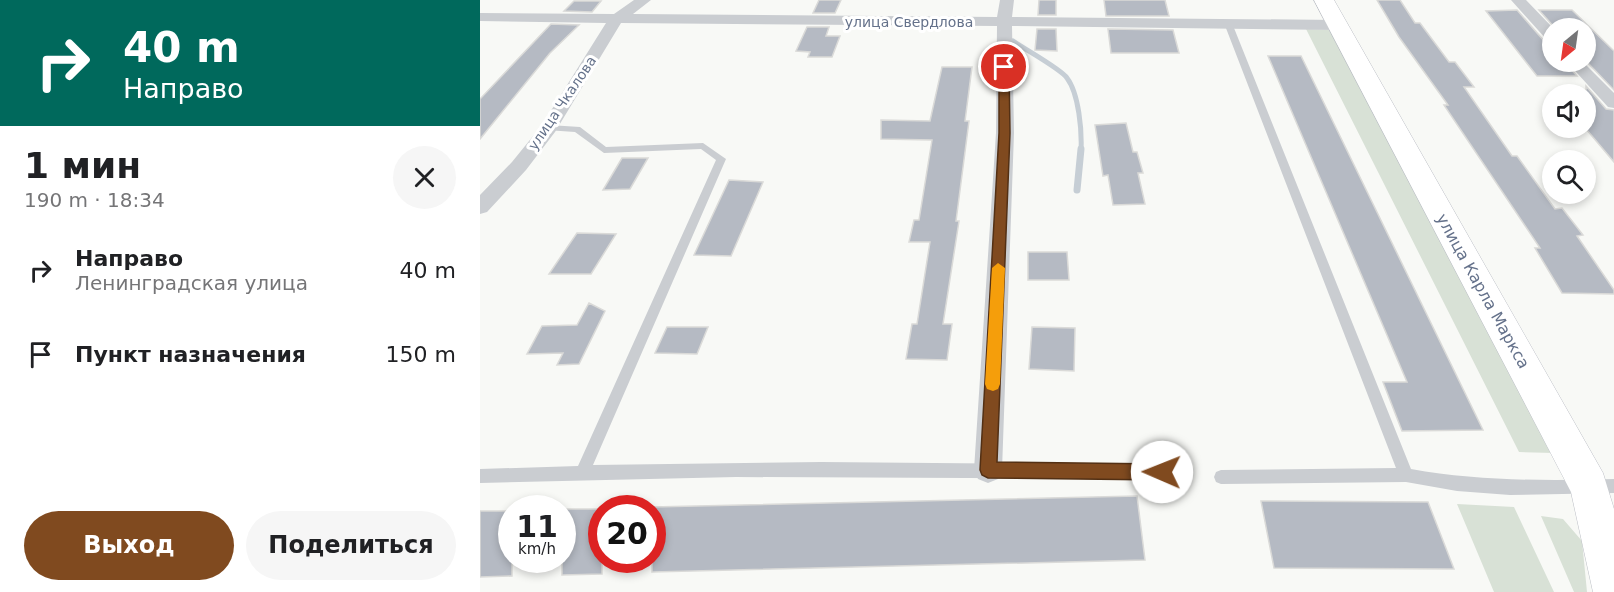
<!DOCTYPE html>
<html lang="ru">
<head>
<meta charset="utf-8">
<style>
	body { margin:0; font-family:"DejaVu Sans",sans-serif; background:#f6f6f6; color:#202124; height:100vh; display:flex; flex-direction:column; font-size:22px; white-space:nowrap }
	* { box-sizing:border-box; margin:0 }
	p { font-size:20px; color:#757577 }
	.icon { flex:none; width:33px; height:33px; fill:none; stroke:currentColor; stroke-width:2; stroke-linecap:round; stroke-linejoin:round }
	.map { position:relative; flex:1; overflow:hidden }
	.panel { display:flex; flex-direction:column; background:#fff; width:480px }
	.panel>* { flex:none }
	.banner { background:#00695c; color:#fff; overflow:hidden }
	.needle { width:39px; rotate:209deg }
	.controls { position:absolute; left:1062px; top:18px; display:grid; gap:12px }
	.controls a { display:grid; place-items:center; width:54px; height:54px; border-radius:50%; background:#fff; box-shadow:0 3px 9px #0003; font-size:30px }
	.speed { position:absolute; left:18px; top:495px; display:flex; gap:12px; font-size:30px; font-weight:700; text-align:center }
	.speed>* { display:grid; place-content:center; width:78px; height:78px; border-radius:50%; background:#fff; box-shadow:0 3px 9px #0003; line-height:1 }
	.speed small { font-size:15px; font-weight:400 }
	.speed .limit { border:9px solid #d22; background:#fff; color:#111 }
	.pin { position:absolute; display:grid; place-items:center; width:51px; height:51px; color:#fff; margin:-26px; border:3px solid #fff; border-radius:50%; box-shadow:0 2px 6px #0007 }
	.me { position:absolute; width:66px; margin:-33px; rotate:271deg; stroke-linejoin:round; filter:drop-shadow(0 0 4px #0008) }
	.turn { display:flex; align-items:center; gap:21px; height:126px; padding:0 24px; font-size:27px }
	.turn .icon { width:78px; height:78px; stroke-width:2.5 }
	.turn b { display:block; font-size:42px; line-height:51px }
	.round { display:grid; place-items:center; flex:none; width:63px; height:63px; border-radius:32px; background:#f6f6f6 }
	.head { display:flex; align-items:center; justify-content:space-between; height:102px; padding:0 24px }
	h1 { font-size:36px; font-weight:700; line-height:45px }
	.cta { display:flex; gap:12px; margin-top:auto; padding:12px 24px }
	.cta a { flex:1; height:69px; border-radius:36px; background:#804a1f; color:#fff; font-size:24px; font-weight:700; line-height:69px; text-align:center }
	.cta a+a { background:#f6f6f6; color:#202124 }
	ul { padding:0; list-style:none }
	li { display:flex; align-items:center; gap:18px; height:84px; padding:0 24px }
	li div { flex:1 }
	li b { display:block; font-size:22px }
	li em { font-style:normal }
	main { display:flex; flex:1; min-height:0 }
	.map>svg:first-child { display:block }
	.green { fill:#d8e1d6 }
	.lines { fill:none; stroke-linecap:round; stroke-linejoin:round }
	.stream-far1 { stroke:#c6ced5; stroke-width:5 }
	.stream { stroke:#c6ced5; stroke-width:7 }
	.building { fill:#b5bac3; stroke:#dadad8; stroke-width:1.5 }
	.secondary-casing { stroke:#bcbfc6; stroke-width:1 }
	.lane { fill:#cacdd1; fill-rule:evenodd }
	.street { fill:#cacdd1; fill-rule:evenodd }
	.secondary { fill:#fff; fill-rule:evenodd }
	.route { fill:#804a1f; stroke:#533014; stroke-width:1.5 }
	.slow { fill:#f59e0b }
	.labels { text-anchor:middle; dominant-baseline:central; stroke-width:6; stroke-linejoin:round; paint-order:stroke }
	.far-street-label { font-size:14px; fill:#64718a; stroke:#fff }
	.street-label { font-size:16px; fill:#64718a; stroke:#fff }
</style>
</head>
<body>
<main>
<section class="panel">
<div class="banner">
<div class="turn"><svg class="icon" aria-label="right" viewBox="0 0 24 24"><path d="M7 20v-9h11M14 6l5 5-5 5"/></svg><div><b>40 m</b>Направо</div></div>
</div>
<div class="head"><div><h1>1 мин</h1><p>190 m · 18:34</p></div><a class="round"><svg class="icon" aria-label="close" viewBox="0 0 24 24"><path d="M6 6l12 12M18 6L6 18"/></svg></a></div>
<ul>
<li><svg class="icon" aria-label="right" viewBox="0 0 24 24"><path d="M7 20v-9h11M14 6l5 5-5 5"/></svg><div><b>Направо</b><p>Ленинградская улица</p></div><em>40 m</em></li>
<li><svg class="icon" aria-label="arrive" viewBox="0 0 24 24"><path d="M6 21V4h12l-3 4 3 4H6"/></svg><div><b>Пункт назначения</b></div><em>150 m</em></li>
</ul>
<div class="cta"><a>Выход</a><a>Поделиться</a></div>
</section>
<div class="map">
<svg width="1134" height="592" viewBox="0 0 1134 592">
	<rect width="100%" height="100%" fill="#f8f9f6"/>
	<!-- green -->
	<path class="green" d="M826,29L851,30L1074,453L1039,452Z
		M977,504L1034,507L1074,592H1014Z
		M1061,516L1083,519L1102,541L1107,592H1094Z"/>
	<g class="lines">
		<!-- stream-far1 -->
		<path class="stream-far1" d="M533,41C544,49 581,69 587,78C599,94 602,131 601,151"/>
		<!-- stream -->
		<path class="stream" d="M597,190L601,149"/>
	</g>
	<!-- building -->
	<path class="building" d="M339,0H361L355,13H333Z
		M559,0H576V15H558Z
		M624,0H685L689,16H626Z
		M897,0H920L935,23H940L969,62H975L994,87H984L1032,156H1037L1075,209L1082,208L1103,235L1097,236L1134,290V294L1082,293L1055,248H1060L964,105H968L919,37Z
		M94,1H121L112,12L84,11Z
		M1037,10L1065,42L1072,43V62H1085L1097,76H1057L1006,11Z
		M1059,10H1092L1134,51V90L1106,61V28H1075Z
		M71,24L99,25L70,53L0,139V99Z
		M327,27H349L346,36H360L352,57H328L330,52L316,51Z
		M557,29H576L577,51L555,50Z
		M628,29L693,30L699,53H631Z
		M788,56H821L1003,430L922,431L903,382H927Z
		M462,67H492L485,121H489L476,221H479L463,324H472L467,360L426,359L432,324H437L450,242H429L434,220H439L452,140L401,139V120L450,121Z
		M1106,86L1126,109L1134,110V162L1106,129Z
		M646,123L653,152H657L663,173H658L665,204L633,205L628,175L623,176L615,125Z
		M142,158H168L150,189L123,190Z
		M249,180L283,182L251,256L214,255Z
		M97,233L136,234L111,274H69Z
		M548,252H587L589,280H548Z
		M109,303L125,311L99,364L77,365L83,353L47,354L62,326L97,325Z
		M187,327H228L217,354L175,353Z
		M552,327L595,328L594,371L549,369Z
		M657,496L665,560L172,572V507Z
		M781,501L948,502L974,569L794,568Z
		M82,509H122V574L82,575Z
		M0,511H32V576L0,577Z"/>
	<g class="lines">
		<!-- secondary casing -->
		<g class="secondary-casing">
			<path id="secondary" d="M834,0H854L1123,473L1134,509V592H1113L1091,492Z"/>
		</g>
		<!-- lane -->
		<path class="lane" d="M745,21L752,23L931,469C998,481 1066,481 1134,479V493L1030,495L977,491L926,482L741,484L736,482L734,477L736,472L741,470L916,468L744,23Z
			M69,125L100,127L126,147L223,143L246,159L113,465L341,462L682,465L687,467L689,472L687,477L682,479L256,477L0,483V469L98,466L236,160L221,149L124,153L95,132L66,130L64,128Z"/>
		<!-- street -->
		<path class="street" d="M154,0H171L153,14L517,17L520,0H534L532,17L858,20L866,25L858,30L532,26L534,133L522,470L518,479L508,483L498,479L494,470L516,133L517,26L141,23L75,132L46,170L7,212L0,214V195L32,162L62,125L126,23L0,21V13L134,14Z
			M1031,0H1046L1073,28L1072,41L1067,40Z
			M1087,62H1103L1134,93V108L1128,107Z"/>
		<!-- secondary -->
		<use href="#secondary" class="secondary"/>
	</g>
	<!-- route -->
	<path class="route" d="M524,64L529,67L530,133L517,462L682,464L688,466L690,472L688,477L682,480L508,478L502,475L500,470L519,133V67Z"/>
	<!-- slow -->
	<path class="slow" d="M518,263L525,268L520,384L518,389L513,391L507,389L505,384L512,268Z"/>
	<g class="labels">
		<!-- far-street labels -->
		<g class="far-street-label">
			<text x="429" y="22">улица Свердлова</text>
			<text transform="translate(82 103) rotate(-56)">улица Чкалова</text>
		</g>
		<!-- street labels -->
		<g class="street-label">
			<text transform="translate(1003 291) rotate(61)">улица Карла Маркса</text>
		</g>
	</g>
</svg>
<div class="controls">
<a><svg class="needle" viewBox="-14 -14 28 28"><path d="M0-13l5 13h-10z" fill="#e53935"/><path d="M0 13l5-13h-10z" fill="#757577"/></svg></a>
<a><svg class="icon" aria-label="sound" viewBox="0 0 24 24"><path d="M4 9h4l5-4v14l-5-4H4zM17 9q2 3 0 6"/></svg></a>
<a><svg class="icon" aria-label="search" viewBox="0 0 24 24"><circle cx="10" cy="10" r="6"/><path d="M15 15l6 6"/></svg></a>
</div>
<div class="speed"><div>11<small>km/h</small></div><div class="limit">20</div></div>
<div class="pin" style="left:524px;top:67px;background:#d93025"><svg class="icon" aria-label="arrive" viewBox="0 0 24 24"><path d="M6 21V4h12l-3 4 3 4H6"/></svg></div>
<svg class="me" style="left:682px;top:472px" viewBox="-20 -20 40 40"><circle r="19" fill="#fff"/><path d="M0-13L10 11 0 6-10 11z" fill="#804a1f"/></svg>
</div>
</main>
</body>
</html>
